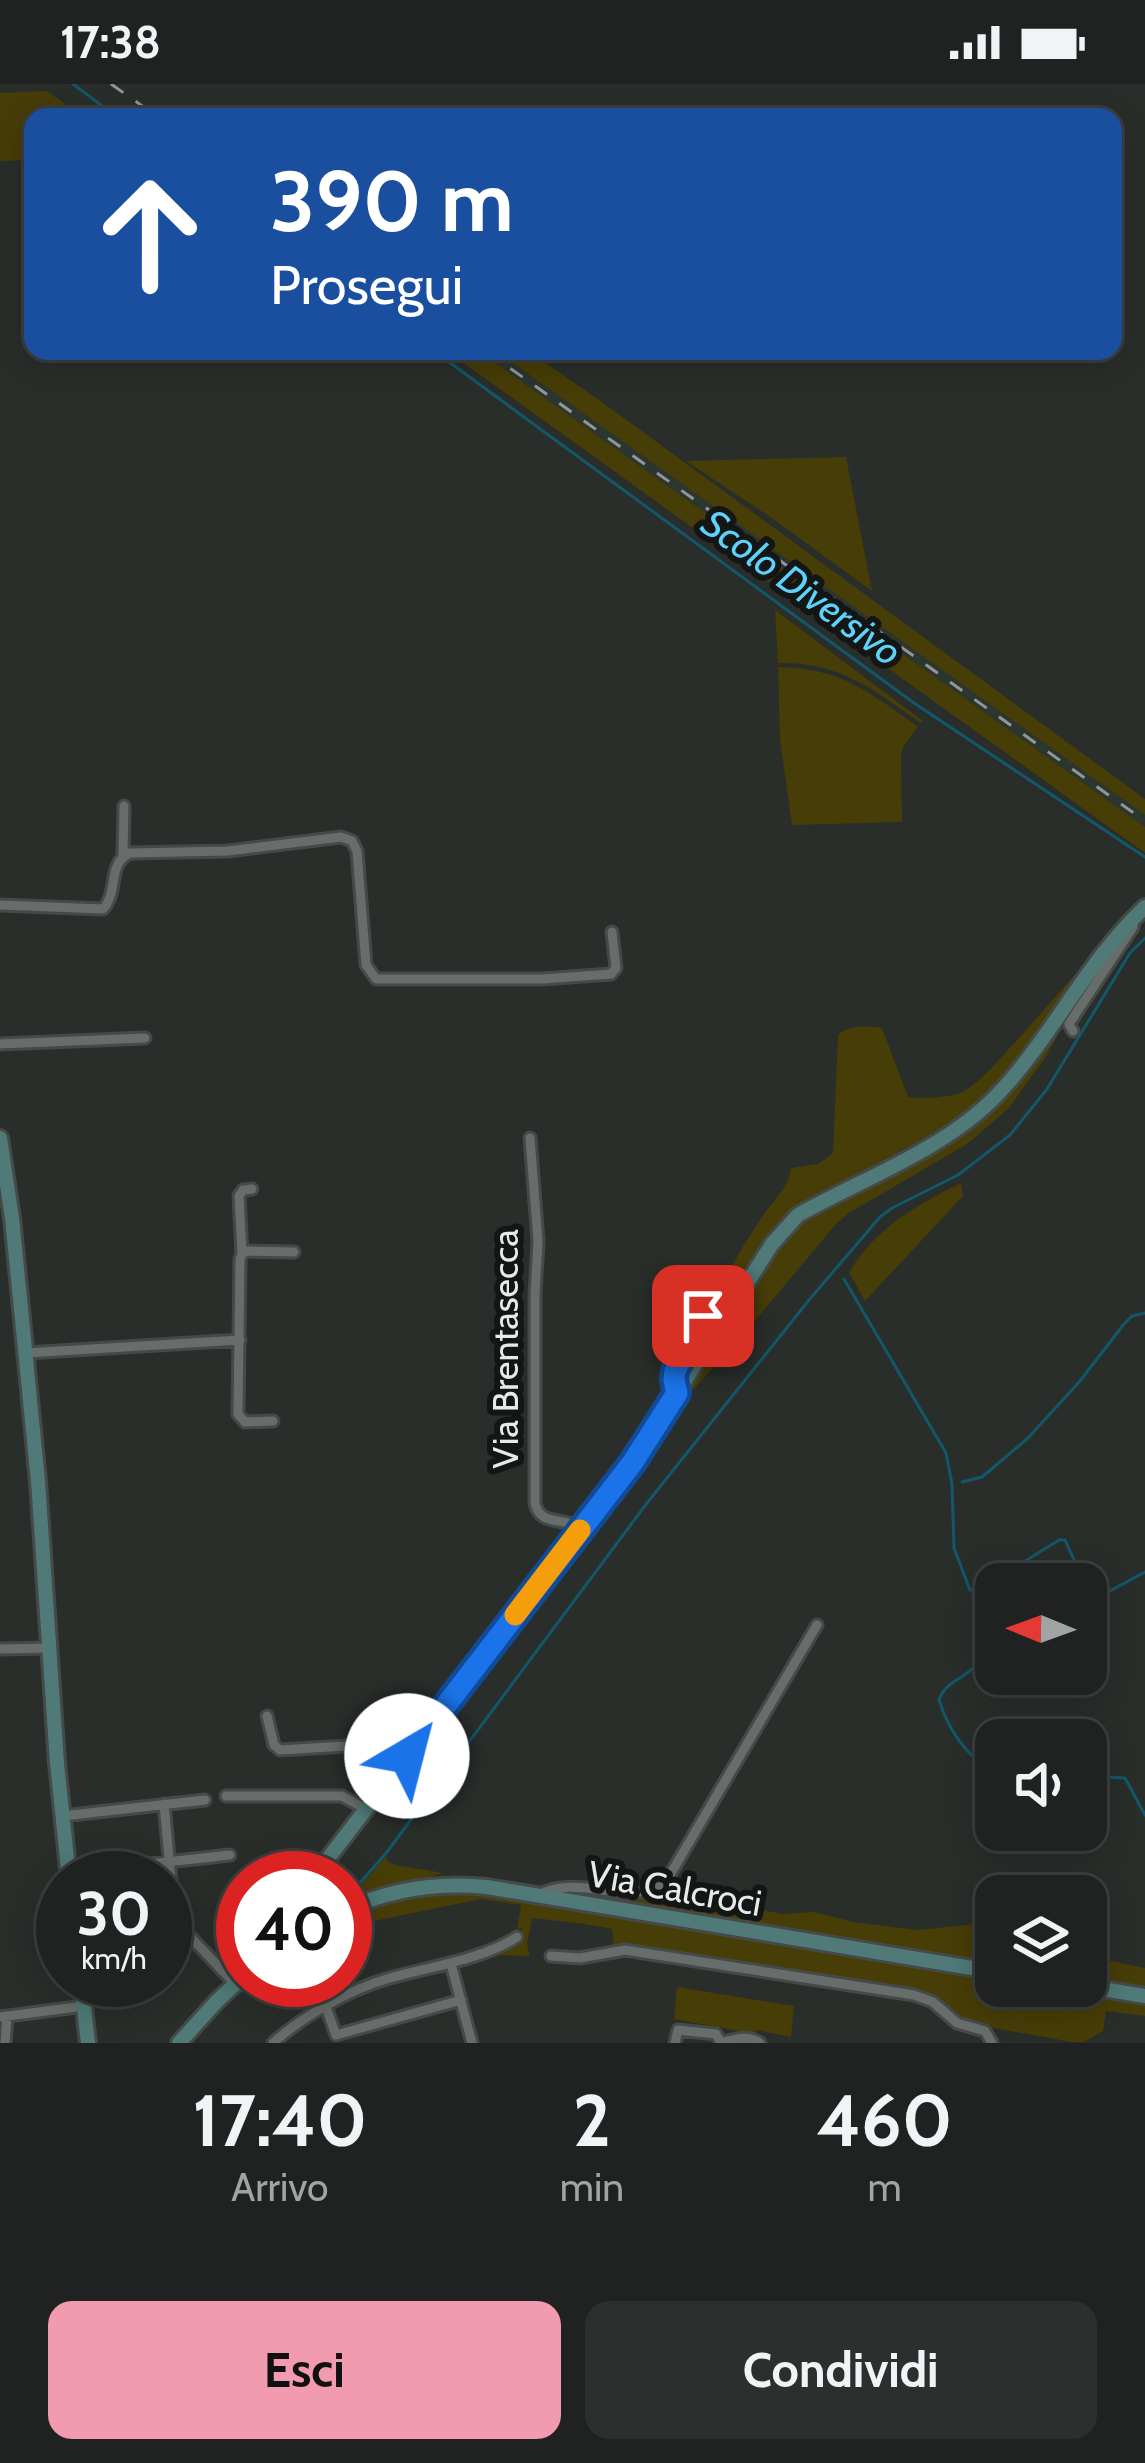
<!DOCTYPE html>
<html lang="it">
<head>
<meta charset="utf-8">
<style>
	body { margin:0; font-family:Cabin,sans-serif; background:#2c2f2d; color:#f1f3f6; height:100vh; display:flex; flex-direction:column; font-size:45px; white-space:nowrap }
	* { box-sizing:border-box; margin:0 }
	p { font-size:39px; color:#a1a4a5 }
	.icon { flex:none; width:66px; height:66px; fill:none; stroke:currentColor; stroke-width:2; stroke-linecap:round; stroke-linejoin:round }
	.map { position:relative; height:1959px; overflow:hidden }
	.side { display:flex; flex-direction:column; background:#1f2220; flex:1 }
	.side>* { flex:none }
	.hud { position:absolute; left:24px; top:24px; width:1098px; height:252px; border-radius:24px; box-shadow:0 6px 30px #0003,0 0 0 3px #3c3f3e; background:#1a4fa0; color:#fff; overflow:hidden }
	.needle { width:78px; rotate:271deg }
	.tools { position:absolute; left:975px; top:1479px; display:grid; gap:24px }
	.tools a { display:grid; place-items:center; width:132px; height:132px; border-radius:24px; background:#1f2220; box-shadow:0 6px 30px #0003,0 0 0 3px #3c3f3e; font-size:60px }
	.speed { position:absolute; left:36px; top:1767px; display:flex; gap:24px; font-size:60px; font-weight:700; text-align:center }
	.speed>* { display:grid; place-content:center; width:156px; height:156px; border-radius:50%; background:#1f2220; box-shadow:0 6px 30px #0003,0 0 0 3px #3c3f3e; line-height:1 }
	.speed small { font-size:30px; font-weight:400 }
	.speed .limit { border:18px solid #d22; background:#fff; color:#111 }
	.pin { position:absolute; display:grid; place-items:center; width:102px; height:102px; color:#fff; margin:-51px; border-radius:24px; box-shadow:0 6px 18px #0006 }
	.me { position:absolute; width:132px; margin:-66px; rotate:37deg; stroke-linejoin:round; filter:drop-shadow(0 0 9px #0008) }
	.turn { display:flex; align-items:center; gap:42px; height:252px; padding:0 48px; font-size:54px }
	.turn .icon { width:156px; height:156px; stroke-width:2.5 }
	.turn b { display:block; font-size:84px; line-height:102px }
	.eta { display:flex; justify-content:space-evenly; align-items:center; height:204px; text-align:center }
	.eta b { font-size:72px; font-weight:700; line-height:84px }
	.cta { display:flex; gap:24px; margin-top:auto; padding:24px 48px }
	.cta a { flex:1; height:138px; border-radius:24px; background:#f29aaf; color:#111; font-size:48px; font-weight:700; line-height:138px; text-align:center }
	.cta a+a { background:#2c2f2d; color:#f1f3f6 }
	.status { display:flex; justify-content:space-between; align-items:center; height:84px; padding:0 60px; background:#1f2220; direction:ltr }
	.status svg { height:33px; fill:currentColor }
	.map>svg:first-child { display:block }
	.built { fill:#2a362f }
	.green { fill:#473d07 }
	.lines { fill:none; stroke-linecap:round; stroke-linejoin:round }
	.stream { stroke:#13576b; stroke-width:3 }
	.street-casing { stroke:#454947; stroke-width:15 }
	.secondary-casing { stroke:#454947; stroke-width:20 }
	.street { stroke:#676d6a; stroke-width:9 }
	.secondary { stroke:#4f7a77; stroke-width:14 }
	.rail { stroke:#929694; stroke-width:3; stroke-dasharray:15 15; stroke-linecap:butt }
	.route-casing { stroke:#114b97; stroke-width:30 }
	.route { stroke:#1a73e8; stroke-width:21 }
	.slow { stroke:#f59e0b; stroke-width:21 }
	.labels { text-anchor:middle; dominant-baseline:central; stroke-width:12; stroke-linejoin:round; paint-order:stroke }
	.street-label { font-size:36px; fill:#e6eae8; stroke:#131614 }
	.water-label { font-size:39px; font-style:italic; fill:#5bd3fa; stroke:#131614 }
</style>
</head>
<body>
<div class="status"><b>17:38</b><svg viewBox="0 0 49 12"><path d="M0 12V9h3v3zM5 12V6h3v6zM10 12V3h3v9zM15 12V0h3v12zM26 1h20v11H26zM47 4h2v5h-2z"/></svg></div>
<div class="map">
<svg width="1145" height="1959" viewBox="0 0 1145 1959">
	<rect width="100%" height="100%" fill="#292e2b"/>
	<!-- built -->
	<path class="built" d="M479,267H496L1145,731V743Z
		M435,1655L453,1666L404,1731L387,1718L391,1709Z"/>
	<!-- green -->
	<path class="green" d="M47,7L83,33H33V76L0,77V9Z
		M447,267H479L1145,743V769Z
		M496,267H528L602,318L1145,715V731Z
		M846,373L872,507L769,432L686,377Z
		M775,526L923,637L921,639C871,605 842,578 778,579Z
		M778,583C842,584 869,608 918,643L903,663L901,672L902,738L792,741L780,655Z
		M1107,856L1011,988L968,1030L813,1114L797,1126L680,1299L679,1287C705,1235 729,1181 762,1133C773,1117 789,1103 791,1084L818,1080L833,1069L838,951C848,940 868,942 882,944L908,1013C919,1015 954,1013 963,1008C984,995 1001,973 1018,955C1048,922 1076,888 1107,856Z
		M1116,861L1064,939L1047,971L1009,1024L967,1060L849,1129L836,1140L738,1257L666,1335L777,1159L798,1134L955,1054Z
		M961,1099L963,1112L865,1217L849,1188C877,1143 915,1122 961,1099Z
		M386,1772L388,1778L395,1781L444,1789L390,1803L354,1817L348,1816Z
		M476,1806L996,1894V1902H1046L1145,1917V1932L1106,1927L1103,1947L1084,1958H1072L961,1938L939,1919L678,1868L628,1861L614,1864L612,1845C585,1839 559,1837 532,1834L527,1860L530,1872L488,1871L521,1858L522,1844L517,1845L521,1821L481,1815L374,1837L365,1845V1858L349,1832L345,1833L408,1810L416,1815L421,1814L424,1808Z
		M550,1808L626,1810L657,1815L662,1810H670L783,1830L815,1828L853,1838L917,1846L996,1838V1877L896,1867L715,1837L703,1832L693,1833Z
		M1086,1872L1145,1884V1903L1086,1893Z
		M677,1903L794,1922L791,1953L756,1946L755,1950L674,1935Z"/>
	<g class="lines">
		<!-- stream -->
		<path class="stream" d="M73,0L117,33
			M434,267L914,619L1145,773
			M844,1195L946,1369L952,1400L954,1464L970,1506L980,1505L1059,1456H1065L1085,1500
			M962,1398L982,1393L1028,1354L1080,1297L1124,1240L1132,1232L1145,1229
			M1086,1503L1093,1516L1145,1488
			M973,1514C982,1534 994,1563 975,1582C962,1596 946,1597 939,1616C948,1645 968,1676 996,1688
			M1086,1692L1125,1694L1145,1731
			M353,1807L387,1768L647,1419L809,1216L880,1133L892,1124L958,1091L1010,1051L1047,1005L1130,869L1145,854"/>
		<!-- street casing -->
		<g class="street-casing">
			<path id="street" d="M123,771L124,722
				M0,821L103,825C119,808 107,779 130,769L228,767L341,753L352,757L357,767L366,881L376,895H542L611,890L616,884L612,848
				M1073,947L1069,940L1133,843V839
				M0,960L145,954
				M530,1054L538,1157L535,1211V1419C540,1443 564,1432 580,1445
				M242,1170L239,1112L243,1106L252,1105
				M26,1269L240,1256
				M677,1309L674,1296L675,1287L703,1232
				M273,1337L245,1338L238,1330L240,1175L242,1170L247,1167L294,1168
				M0,1565L49,1564
				M267,1632L274,1661L280,1666L395,1659L412,1666
				M226,1712H342L366,1725
				M164,1720L175,1839
				M62,1732L205,1716
				M68,1789L230,1771
				M539,1811C571,1790 629,1821 664,1801L817,1541
				M165,1837L177,1840L184,1846L235,1900
				M551,1872L580,1874L625,1866L914,1911L933,1918L957,1939L985,1947L992,1959
				M451,1880L472,1959
				M326,1923L336,1951L461,1916
				M0,1933L84,1922
				M5,1959L7,1933
				M273,1959C303,1932 350,1905 390,1894C429,1883 484,1875 517,1853
				M675,1959L678,1946L716,1950L721,1959
				M720,1959C734,1956 747,1950 760,1959"/>
		</g>
		<!-- secondary casing -->
		<g class="secondary-casing">
			<path id="secondary" d="M0,1054L12,1134L38,1397L57,1679L69,1794
				M313,1794L633,1378L772,1160L798,1131C862,1095 945,1065 996,1012C1052,954 1086,878 1145,823
				M345,1826C391,1805 437,1798 487,1803L996,1888
				M81,1896L88,1959
				M1085,1902L1145,1912
				M179,1959L217,1917L243,1893"/>
		</g>
		<!-- street -->
		<use href="#street" class="street"/>
		<!-- secondary -->
		<use href="#secondary" class="secondary"/>
		<!-- rail -->
		<path class="rail" d="M111,0L158,33
			M486,267L1145,737"/>
	</g>
	<g class="lines">
		<!-- route casing -->
		<g class="route-casing">
			<path id="route" d="M407,1672L633,1378L677,1309L674,1296L675,1287L703,1232"/>
		</g>
		<!-- route -->
		<use href="#route" class="route"/>
		<!-- slow -->
		<path class="slow" d="M515,1531L580,1446"/>
	</g>
	<g class="labels">
		<!-- street labels -->
		<g class="street-label">
			<text transform="translate(505 1265) rotate(-90)">Via Brentasecca</text>
			<text transform="translate(675 1804) rotate(10)">Via Calcroci</text>
		</g>
		<!-- water labels -->
		<g class="water-label">
			<text transform="translate(802 503) rotate(36)">Scolo Diversivo</text>
		</g>
	</g>
</svg>
<div class="tools">
<a><svg class="needle" viewBox="-14 -14 28 28"><path d="M0-13l5 13h-10z" fill="#e53935"/><path d="M0 13l5-13h-10z" fill="#a1a4a5"/></svg></a>
<a><svg class="icon" aria-label="sound" viewBox="0 0 24 24"><path d="M4 9h4l5-4v14l-5-4H4zM17 9q2 3 0 6"/></svg></a>
<a><svg class="icon" aria-label="layers" viewBox="0 0 24 24"><path d="M12 4l9 5-9 5-9-5zM3 14l9 5 9-5"/></svg></a>
</div>
<div class="speed"><div>30<small>km/h</small></div><div class="limit">40</div></div>
<div class="pin" style="left:703px;top:1232px;background:#d93025"><svg class="icon" aria-label="arrive" viewBox="0 0 24 24"><path d="M6 21V4h12l-3 4 3 4H6"/></svg></div>
<svg class="me" style="left:407px;top:1672px" viewBox="-20 -20 40 40"><circle r="19" fill="#fff"/><path d="M0-13L10 11 0 6-10 11z" fill="#1a73e8"/></svg>
<div class="hud">
<div class="turn"><svg class="icon" aria-label="ahead" viewBox="0 0 24 24"><path d="M12 20V5M6 11l6-6 6 6"/></svg><div><b>390 m</b>Prosegui</div></div>
</div>
</div>
<section class="side">
<div class="eta">
<div><b>17:40</b><p>Arrivo</p></div>
<div><b>2</b><p>min</p></div>
<div><b>460</b><p>m</p></div>
</div>
<div class="cta"><a>Esci</a><a>Condividi</a></div>
</section>
</body>
</html>
